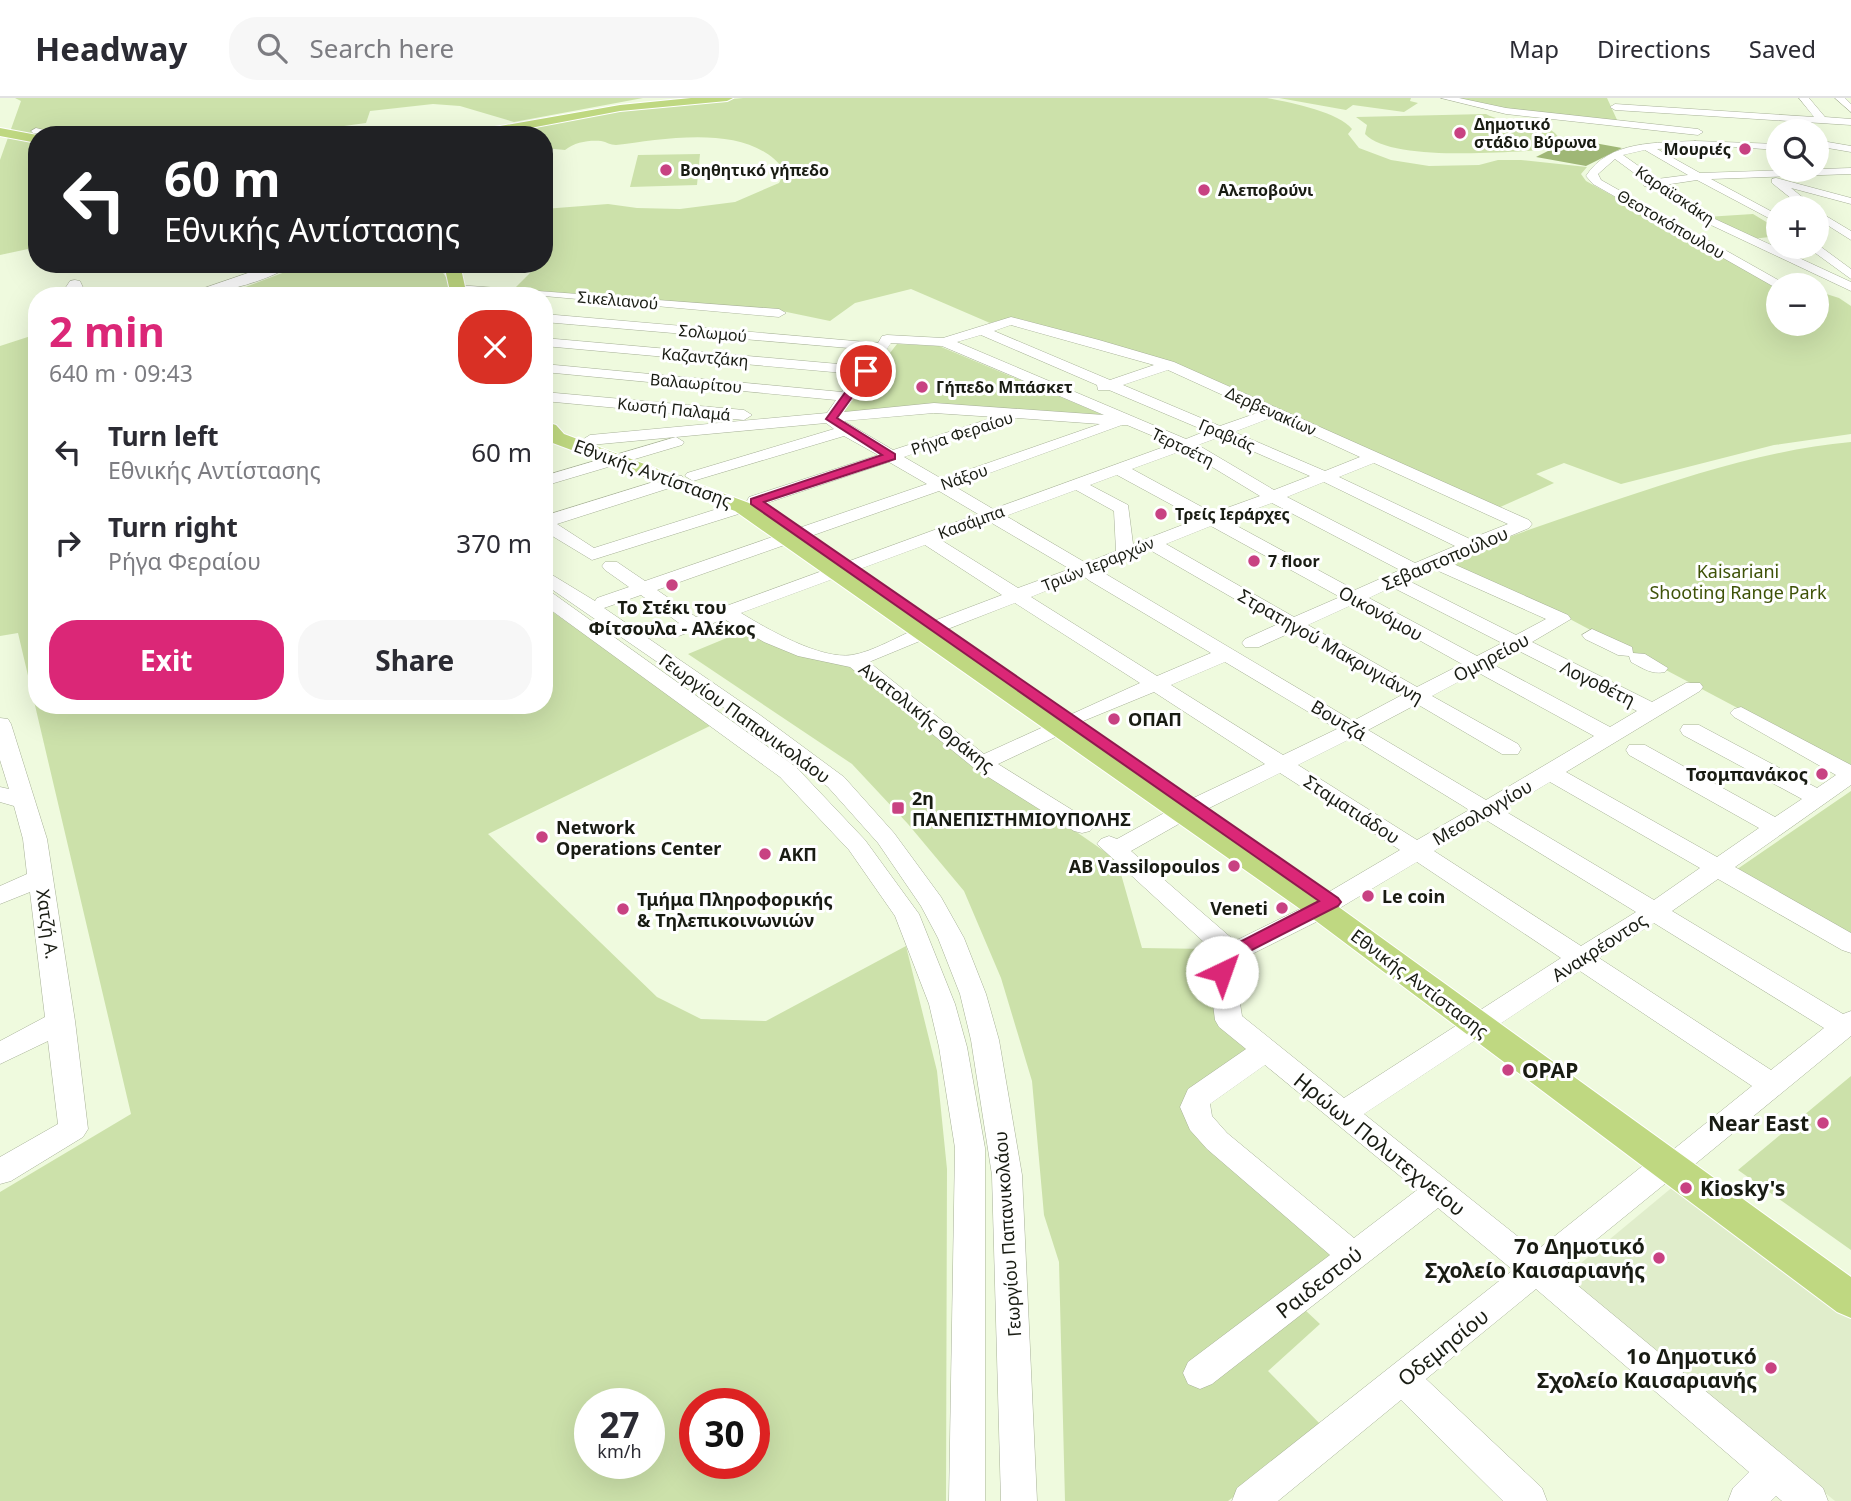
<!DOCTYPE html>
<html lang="en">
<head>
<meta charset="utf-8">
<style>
	body { margin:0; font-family:"Noto Sans",sans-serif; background:#f7f7f7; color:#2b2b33; height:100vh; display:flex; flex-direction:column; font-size:26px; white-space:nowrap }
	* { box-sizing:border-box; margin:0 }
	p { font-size:23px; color:#7c7c81 }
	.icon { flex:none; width:38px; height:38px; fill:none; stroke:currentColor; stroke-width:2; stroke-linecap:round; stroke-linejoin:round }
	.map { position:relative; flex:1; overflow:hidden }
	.side { position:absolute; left:28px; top:189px; width:525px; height:427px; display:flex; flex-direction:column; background:#fff; border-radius:28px; box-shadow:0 7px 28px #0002 }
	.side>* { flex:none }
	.hud { position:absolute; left:28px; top:28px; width:525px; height:147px; border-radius:28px; box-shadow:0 7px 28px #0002; background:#202124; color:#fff; overflow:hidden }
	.controls { position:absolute; left:1766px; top:21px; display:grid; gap:14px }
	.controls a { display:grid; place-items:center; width:63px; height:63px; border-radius:50%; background:#fff; box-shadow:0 7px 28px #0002; font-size:35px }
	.speed { position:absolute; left:574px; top:1290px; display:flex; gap:14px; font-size:35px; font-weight:700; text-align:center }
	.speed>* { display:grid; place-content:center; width:91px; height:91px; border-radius:50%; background:#fff; box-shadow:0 7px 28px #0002; line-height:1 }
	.speed small { font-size:18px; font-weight:400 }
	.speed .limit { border:10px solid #d22; background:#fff; color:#111 }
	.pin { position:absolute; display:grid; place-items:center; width:60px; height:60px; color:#fff; margin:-30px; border:4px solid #fff; border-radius:50%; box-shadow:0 2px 7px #0007 }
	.me { position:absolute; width:77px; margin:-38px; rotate:42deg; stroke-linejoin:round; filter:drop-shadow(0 0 5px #0008) }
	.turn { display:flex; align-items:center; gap:24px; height:147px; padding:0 21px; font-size:32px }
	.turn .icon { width:91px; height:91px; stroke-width:2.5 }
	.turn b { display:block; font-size:49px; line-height:60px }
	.round { display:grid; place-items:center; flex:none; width:74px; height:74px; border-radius:28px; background:#f7f7f7 }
	.overview { display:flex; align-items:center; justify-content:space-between; height:119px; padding:0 21px }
	h1 { font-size:42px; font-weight:700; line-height:52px; color:#db2777 }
	.primary-button { display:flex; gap:14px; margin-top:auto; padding:14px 21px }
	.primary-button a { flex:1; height:80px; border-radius:28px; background:#db2777; color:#fff; font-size:28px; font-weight:700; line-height:80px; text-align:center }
	.primary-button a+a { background:#f7f7f7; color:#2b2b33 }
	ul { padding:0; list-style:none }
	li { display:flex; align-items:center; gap:21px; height:91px; padding:0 21px }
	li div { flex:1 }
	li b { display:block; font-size:26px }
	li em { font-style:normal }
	header { display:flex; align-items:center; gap:42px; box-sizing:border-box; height:98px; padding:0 35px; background:#fff; border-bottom:2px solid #e1e1e2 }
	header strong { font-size:33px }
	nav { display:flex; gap:38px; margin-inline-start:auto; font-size:24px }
	.search { width:490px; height:63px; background:#f7f7f7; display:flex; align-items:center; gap:18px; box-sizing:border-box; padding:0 24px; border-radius:28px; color:#7c7c81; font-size:26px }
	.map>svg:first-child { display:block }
	.built { fill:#e0edcb }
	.green { fill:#cce1aa; fill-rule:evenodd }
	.water { fill:#9fb776 }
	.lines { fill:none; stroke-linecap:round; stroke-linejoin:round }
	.minor-casing { stroke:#a7b197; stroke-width:1 }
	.major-casing { stroke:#fff; stroke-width:2 }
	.minor { fill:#fff; fill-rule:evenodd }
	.major { fill:#bfd881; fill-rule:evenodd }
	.route { fill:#db2777; stroke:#8e194d; stroke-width:2 }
	.poi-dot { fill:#c84282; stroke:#fff; stroke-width:2.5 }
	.labels { text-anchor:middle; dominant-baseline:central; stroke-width:6; stroke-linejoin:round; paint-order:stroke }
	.far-poi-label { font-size:16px; font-weight:bold; fill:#191c13; stroke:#fff; text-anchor:start }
	.far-street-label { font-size:16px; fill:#191c13; stroke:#fff }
	.street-label { font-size:18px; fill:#191c13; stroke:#fff }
	.park-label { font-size:18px; fill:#3e5207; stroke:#fff }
	.poi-label { font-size:18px; font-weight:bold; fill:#191c13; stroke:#fff; text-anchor:start }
	.near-poi-label { font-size:21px; font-weight:bold; fill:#191c13; stroke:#fff; text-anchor:end }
	.near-street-label { font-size:21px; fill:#191c13; stroke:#fff }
</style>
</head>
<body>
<header>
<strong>Headway</strong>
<div class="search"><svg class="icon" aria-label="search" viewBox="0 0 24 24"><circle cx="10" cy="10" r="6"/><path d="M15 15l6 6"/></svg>Search here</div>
<nav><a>Map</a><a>Directions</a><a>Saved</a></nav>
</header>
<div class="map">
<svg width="1851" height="1403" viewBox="0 0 1851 1403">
	<rect width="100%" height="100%" fill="#effade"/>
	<!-- built -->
	<path class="built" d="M1675,1087L1851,1217V1403H1835L1563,1180Z"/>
	<!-- green -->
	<path class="green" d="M15,0H643L514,24L460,8L433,6L370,13L366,25L322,31L326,37H37V142L28,151L0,157V62L21,3Z
		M743,0H1267C1288,4 1339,14 1352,31L1348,36L1359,50L1391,62L1429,68L1479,67L1498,62H1521L1587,69L1581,76L1586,83L1778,189V226H1816L1817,193L1839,200L1851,208V336L1774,347L1621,386L1564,365L1536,376L1554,385L1498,410L1177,266L1024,222L1008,220L990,225L911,191L855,205L830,223L777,212L514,191L533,172L527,166H544V111L608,106L637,110L680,111L735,104L779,85L785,73C750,24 666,41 616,47C610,47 607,44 601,43C589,42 575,44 565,52L544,50V37H486L628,11Z
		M1279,0H1411L1410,3L1418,5L1404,14L1353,7L1346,12Z
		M1455,0H1607L1618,24L1514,12Z
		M1486,16C1506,28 1550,17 1561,44L1545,52C1506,54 1390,64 1365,36L1367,27L1356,19Z
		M700,56L697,87L630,89L638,57Z
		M1753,116L1778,131V138L1752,141L1706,119Z
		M306,166H437L452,188L456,198H222Z
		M37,236V607H544V508L714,626L488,736L657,899L701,921L766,923L906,848L937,973L947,1071L946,1403H0V1094L131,1016L18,535L0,538V248ZM590,1306H649V1365H590ZM695,1306H754V1365H695Z
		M897,246L939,248L1101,316L1089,319L935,307L842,316Z
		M1851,344V670L1566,519L1443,464C1501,441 1559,421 1619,401C1694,376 1772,351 1851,344Z
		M746,532L854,569L978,666L1117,762L1142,850L1209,851L1225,922L1257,952L1190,1006L1340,1154L1290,1198L1320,1226L1268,1273L1325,1331L1228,1403H1065L1059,1164L1044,1117L1032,983L1001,880L964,793L908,726L852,666L688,556Z
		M1851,693V841L1733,774Z
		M1851,978V1152L1738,1072Z"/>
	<!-- water -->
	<path class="water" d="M1572,41L1622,50L1586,68L1536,59Z"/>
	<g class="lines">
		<!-- minor casing -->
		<g class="minor-casing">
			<path id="minor" d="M1441,0H1459L1506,10L1698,31L1703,34L1698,37L1506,16Z
				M1799,0H1809L1825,19L1851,21V27L1615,12L1610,9L1615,6L1814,19Z
				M1835,0H1845L1851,6V14Z
				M36,30L56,35L58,37L33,35L31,33Z
				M1816,42L1851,48V54L1816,48Z
				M1695,43L1778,46V52L1721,48L1657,51L1700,75L1851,70V76L1711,81L1778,117V125L1697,82L1664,87L1702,115L1851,184V193L1694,119L1652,89L1644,88L1645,83L1615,61L1598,76L1601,82L1787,187L1776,190L1593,86L1586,78C1609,42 1657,45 1695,43ZM1645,52L1688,77L1657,81L1623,57Z
				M1776,80L1851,100V106L1791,90L1816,110H1803L1772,85V81Z
				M1816,112L1851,133V142L1816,120Z
				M1817,146L1851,171V181L1807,149Z
				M274,166H292C270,184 209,198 181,198Z
				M75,182L80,183L87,198H60L70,183Z
				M457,187L779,211L786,215L779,219L544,198L452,194L451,191Z
				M544,216L878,245L882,238L887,237L943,240L1011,219L1099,242L1174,264L1529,422L1532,426L1529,430L1449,464L1568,517L1571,521L1532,544L1652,604L1686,585H1700L1703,589L1700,593L1566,674L1717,759L1759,730L1629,657L1626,652L1629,647H1645L1775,719L1802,701L1683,637L1680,632L1683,627H1699L1817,690L1836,677L1734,619L1730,615L1734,611L1741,609L1851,667V687L1735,769L1851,835V855L1842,852L1718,781L1672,813L1843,916L1851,913V938L1694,1067L1680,1069L1677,1076L1559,1172L1823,1390L1828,1403H1782L1776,1398L1771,1403H1728L1733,1390L1749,1374L1536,1191L1426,1281L1542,1390L1547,1403H1503L1401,1302L1278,1403H1232L1237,1390L1513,1172L1438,1110L1212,1286L1200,1291L1188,1286L1183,1275L1188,1264L1330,1157L1207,1051L1190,1032L1180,1009L1188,991L1246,951L1219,929L1215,922L1209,874L1218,857L1097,746L1101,741L1109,738L1117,741L1175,709L1184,707L1187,703L1265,666L1154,594L1071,628L1068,633L998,666L1090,723L1094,728L1090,733L1082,735L1074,733L974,670L850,569L798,558L764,544L724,521L676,539H662L659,535L662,531L679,525L641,497L604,510L760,617L844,679L894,735L941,799L964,840L986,896L999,942L1022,1077L1037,1403H1001L992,1077L971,942L960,896L938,840L921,808L878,745L828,689L746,625L544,486V472L595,503L597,500L629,489L605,472L602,468L605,464H617L645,483L781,436H793L796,440L793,444L657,492L696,519L978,416L939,393L808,439H796L793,435L796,431L927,386L889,364L761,407H749L747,403L749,399L878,357L844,338L693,383L685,378L687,375L834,331L826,325L590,347L582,342L590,337L827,315L836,302L544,274V266L842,294L855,276L544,248V240L861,268L872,252L544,224ZM1011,227L1154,267L1110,282L994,233ZM981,237L1097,287L1098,292H1109L1206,333L1186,341L957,244ZM891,245L942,248L1104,317L934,305L844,314ZM1168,272L1260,314L1220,328L1123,287ZM934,315L995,319L893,352L844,323ZM1273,319L1360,359L1325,373L1234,334ZM1017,320L1100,326L942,381L904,359ZM1122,327H1127L1172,346L993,411L954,388ZM1220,339L1310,378L1274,392L1198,347ZM1184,352L1260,398L1213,415L1132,371ZM1374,365L1508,426L1470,441L1339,379ZM1117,377L1198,421L1133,446L1128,407L1090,387ZM1324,384L1455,448L1415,465L1287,399ZM1076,392L1114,413L1116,453L1086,465L1006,418ZM1272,405L1400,472L1355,492L1226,422ZM990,424L1070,471L1018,490L941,442ZM1211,428L1340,499L1294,519L1166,446ZM925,447L1002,497L931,524L929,529L918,530C899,538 872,554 852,557C821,562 767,531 741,515ZM1150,452L1278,526L1245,541L1242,545L1245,549H1259L1292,534L1402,597L1353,623L1099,472ZM1434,471L1546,521L1516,537L1407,482ZM1083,478L1090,483L1211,555L1157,578L1031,499ZM1392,489L1502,545L1477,558L1369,500ZM1015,505L1140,585L984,656L869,564L932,538L934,533L945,532ZM1354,506L1462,566L1417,589L1308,527ZM1517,552L1637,613L1610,629L1492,566ZM1225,564L1337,631L1283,657L1171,587ZM1477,574L1594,638L1486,702L1368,632L1417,606L1502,656H1518L1521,651L1518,646L1432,598ZM1352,640L1463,708L1469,712L1417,742L1298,667ZM1280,675L1400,752L1300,811L1235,843L1131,753L1191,719L1194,715L1203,713ZM1550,684L1700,770L1654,802L1503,712ZM1486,722L1636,814L1581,848L1434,753ZM1417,764L1561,860L1344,1000L1242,918L1235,874L1242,861L1318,823ZM1654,825L1824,930L1771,972L1599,860ZM1580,873L1752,988L1674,1051L1670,1056L1655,1058L1536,1153L1364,1016ZM1265,967L1417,1092L1354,1140L1227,1035L1212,1018L1210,1006Z
				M544,294L744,312L752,317L744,322L544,303Z
				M676,339L684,344L682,347L544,388V378Z
				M676,377L682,378L684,382L682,386L557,426L594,450L736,405H748L751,409L748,413L592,462L544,433V418Z
				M544,492L551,494L796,669L865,742L919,816L955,906L967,949L985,1050V1403H949L955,1050L939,949L929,906L895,818L849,752L780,679L544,507Z
				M1592,531L1632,549L1633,555L1645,556L1668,570L1665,574C1652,577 1642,570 1631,564L1629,558L1618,557L1585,541L1582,537Z
				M0,620L8,621L11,626L47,741L75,923L88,1031L83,1039L11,1083L0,1086V1059L58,1026L48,943L0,966V943L45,919L30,794L0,806V788L27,776L23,741L14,708L0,704V689L9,691L0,662Z"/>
		</g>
		<!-- major casing -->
		<g class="major-casing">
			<path id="major" d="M691,0H733L727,3L620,13L493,37H466L472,33L620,7Z
				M0,30L37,37V45L0,38Z
				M444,166H460L467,198H451Z
				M549,325L556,327L564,336L749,405L1318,794L1851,1179V1220L1837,1214L1296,808L735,413L550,344L544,337V326Z"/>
		</g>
		<!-- minor -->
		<use href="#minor" class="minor"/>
		<!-- major -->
		<use href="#major" class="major"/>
	</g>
	<!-- route -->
	<path class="route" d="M862,271L871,273L837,320L895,356V361L764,404L1338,800L1341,804L1338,808L1238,859L1228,878H1216L1213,874L1216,864L1226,851L1319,803L751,406V401L882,357L826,321Z"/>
	<!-- markers -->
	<g class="poi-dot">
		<circle cx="1460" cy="35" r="7"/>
		<circle cx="1745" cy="51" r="7"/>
		<circle cx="666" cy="72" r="7"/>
		<circle cx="1204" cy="92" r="7"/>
		<circle cx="922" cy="289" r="7"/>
		<circle cx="1161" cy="416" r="7"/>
		<circle cx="1254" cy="463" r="7"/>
		<circle cx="672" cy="487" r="7"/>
		<circle cx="1114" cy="621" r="7"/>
		<circle cx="1822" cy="676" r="7"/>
		<rect x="891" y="703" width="14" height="14" rx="3.5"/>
		<circle cx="542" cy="739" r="7"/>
		<circle cx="765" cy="756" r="7"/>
		<circle cx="1234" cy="768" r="7"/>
		<circle cx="1368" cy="798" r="7"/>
		<circle cx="1282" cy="810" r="7"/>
		<circle cx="623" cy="811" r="7"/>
		<circle cx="1508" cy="972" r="7"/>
		<circle cx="1823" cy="1025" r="7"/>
		<circle cx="1686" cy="1090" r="7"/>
		<circle cx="1659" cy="1160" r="7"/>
		<circle cx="1771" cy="1270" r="7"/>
	</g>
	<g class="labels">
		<!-- far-poi labels -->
		<g class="far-poi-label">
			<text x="1474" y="26">Δημοτικό<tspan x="1474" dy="18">στάδιο Βύρωνα</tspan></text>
			<text x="1731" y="51" text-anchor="end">Μουριές</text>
			<text x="680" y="72">Βοηθητικό γήπεδο</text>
			<text x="1218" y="92">Αλεποβούνι</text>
			<text x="936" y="289">Γήπεδο Μπάσκετ</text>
			<text x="1175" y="416">Τρείς Ιεράρχες</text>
			<text x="1268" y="463">7 floor</text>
		</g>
		<!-- far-street labels -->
		<g class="far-street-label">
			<text transform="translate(1675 97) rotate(34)">Καραϊσκάκη</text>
			<text transform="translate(1671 126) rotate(30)">Θεοτοκόπουλου</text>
			<text transform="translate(618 202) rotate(5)">Σικελιανού</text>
			<text transform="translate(713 235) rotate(5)">Σολωμού</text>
			<text transform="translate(705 259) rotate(5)">Καζαντζάκη</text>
			<text transform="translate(696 285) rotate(5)">Βαλαωρίτου</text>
			<text transform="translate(674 311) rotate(6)">Κωστή Παλαμά</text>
			<text transform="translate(1271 313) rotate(24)">Δερβενακίων</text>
			<text transform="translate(962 335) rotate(-18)">Ρήγα Φεραίου</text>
			<text transform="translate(1227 337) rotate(23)">Γραβιάς</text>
			<text transform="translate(1183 349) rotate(26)">Τερτσέτη</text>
			<text transform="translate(964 379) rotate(-19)">Νάξου</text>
			<text transform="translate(971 424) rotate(-20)">Κασάμπα</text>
			<text transform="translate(1098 466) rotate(-22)">Τριών Ιεραρχών</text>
		</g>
		<!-- street labels -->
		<g class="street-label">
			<text transform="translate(653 375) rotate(20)">Εθνικής Αντίστασης</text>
			<text transform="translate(1445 460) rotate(-23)">Σεβαστοπούλου</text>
			<text transform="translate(1381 515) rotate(29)">Οικονόμου</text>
			<text transform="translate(1331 548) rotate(30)">Στρατηγού Μακρυγιάννη</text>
			<text transform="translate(1491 559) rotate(-28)">Ομηρείου</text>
			<text transform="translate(1598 585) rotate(26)">Λογοθέτη</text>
			<text transform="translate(927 619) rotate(38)">Ανατολικής Θράκης</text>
			<text transform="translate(745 620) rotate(36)">Γεωργίου Παπανικολάου</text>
			<text transform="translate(1339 622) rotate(31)">Βουτζά</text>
			<text transform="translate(1352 711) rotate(33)">Σταματιάδου</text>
			<text transform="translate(1482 714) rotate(-30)">Μεσολογγίου</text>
			<text transform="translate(48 826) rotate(82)">Χατζή Α.</text>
			<text transform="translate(1599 849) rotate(-33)">Ανακρέοντος</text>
			<text transform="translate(1420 885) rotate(37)">Εθνικής Αντίστασης</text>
			<text transform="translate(1007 1136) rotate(-94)">Γεωργίου Παπανικολάου</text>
		</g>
		<!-- park labels -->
		<g class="park-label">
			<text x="1738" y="473">Kaisariani<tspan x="1738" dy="21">Shooting Range Park</tspan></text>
		</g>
		<!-- poi labels -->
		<g class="poi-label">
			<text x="672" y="509" text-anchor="middle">Το Στέκι του<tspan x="672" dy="21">Φίτσουλα - Αλέκος</tspan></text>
			<text x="1128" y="621">ΟΠΑΠ</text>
			<text x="1808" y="676" text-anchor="end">Τσομπανάκος</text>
			<text x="912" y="700">2η<tspan x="912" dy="21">ΠΑΝΕΠΙΣΤΗΜΙΟΥΠΟΛΗΣ</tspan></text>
			<text x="556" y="729">Network<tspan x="556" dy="21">Operations Center</tspan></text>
			<text x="779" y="756">ΑΚΠ</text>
			<text x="1220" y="768" text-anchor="end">AB Vassilopoulos</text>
			<text x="1382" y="798">Le coin</text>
			<text x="637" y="801">Τμήμα Πληροφορικής<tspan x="637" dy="21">&amp; Τηλεπικοινωνιών</tspan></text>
			<text x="1268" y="810" text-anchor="end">Veneti</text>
		</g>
		<!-- near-poi labels -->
		<g class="near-poi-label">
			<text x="1522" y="972" text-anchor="start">OPAP</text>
			<text x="1809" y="1025">Near East</text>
			<text x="1700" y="1090" text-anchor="start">Kiosky's</text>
			<text x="1645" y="1148">7ο Δημοτικό<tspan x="1645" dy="24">Σχολείο Καισαριανής</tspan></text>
			<text x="1757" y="1258">1ο Δημοτικό<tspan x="1757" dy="24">Σχολείο Καισαριανής</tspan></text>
		</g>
		<!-- near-street labels -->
		<g class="near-street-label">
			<text transform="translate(1380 1046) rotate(39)">Ηρώων Πολυτεχνείου</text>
			<text transform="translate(1319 1184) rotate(-38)">Ραιδεστού</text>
			<text transform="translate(1443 1249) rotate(-39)">Οδεμησίου</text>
		</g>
	</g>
</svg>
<div class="controls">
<a><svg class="icon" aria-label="search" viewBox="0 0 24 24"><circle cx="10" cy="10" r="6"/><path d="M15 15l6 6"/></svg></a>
<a>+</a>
<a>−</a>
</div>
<div class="speed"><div>27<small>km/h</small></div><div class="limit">30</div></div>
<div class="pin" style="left:866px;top:273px;background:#d93025"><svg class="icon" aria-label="arrive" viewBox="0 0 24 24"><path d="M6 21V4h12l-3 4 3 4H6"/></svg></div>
<svg class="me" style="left:1222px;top:874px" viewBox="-20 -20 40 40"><circle r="19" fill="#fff"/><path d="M0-13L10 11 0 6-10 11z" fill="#db2777"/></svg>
<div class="hud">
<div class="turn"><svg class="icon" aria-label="left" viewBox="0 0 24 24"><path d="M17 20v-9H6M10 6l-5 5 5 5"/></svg><div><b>60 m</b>Εθνικής Αντίστασης</div></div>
</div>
<section class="side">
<div class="overview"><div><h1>2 min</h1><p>640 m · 09:43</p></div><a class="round" style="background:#d93025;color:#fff"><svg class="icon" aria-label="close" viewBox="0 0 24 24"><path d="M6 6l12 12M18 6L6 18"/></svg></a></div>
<ul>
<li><svg class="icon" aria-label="left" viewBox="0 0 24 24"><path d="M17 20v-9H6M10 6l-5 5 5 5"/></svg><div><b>Turn left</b><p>Εθνικής Αντίστασης</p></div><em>60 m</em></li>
<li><svg class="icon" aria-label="right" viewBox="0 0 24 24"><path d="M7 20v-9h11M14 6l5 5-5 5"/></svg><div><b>Turn right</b><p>Ρήγα Φεραίου</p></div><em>370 m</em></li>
</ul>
<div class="primary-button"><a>Exit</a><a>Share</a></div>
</section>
</div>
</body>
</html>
